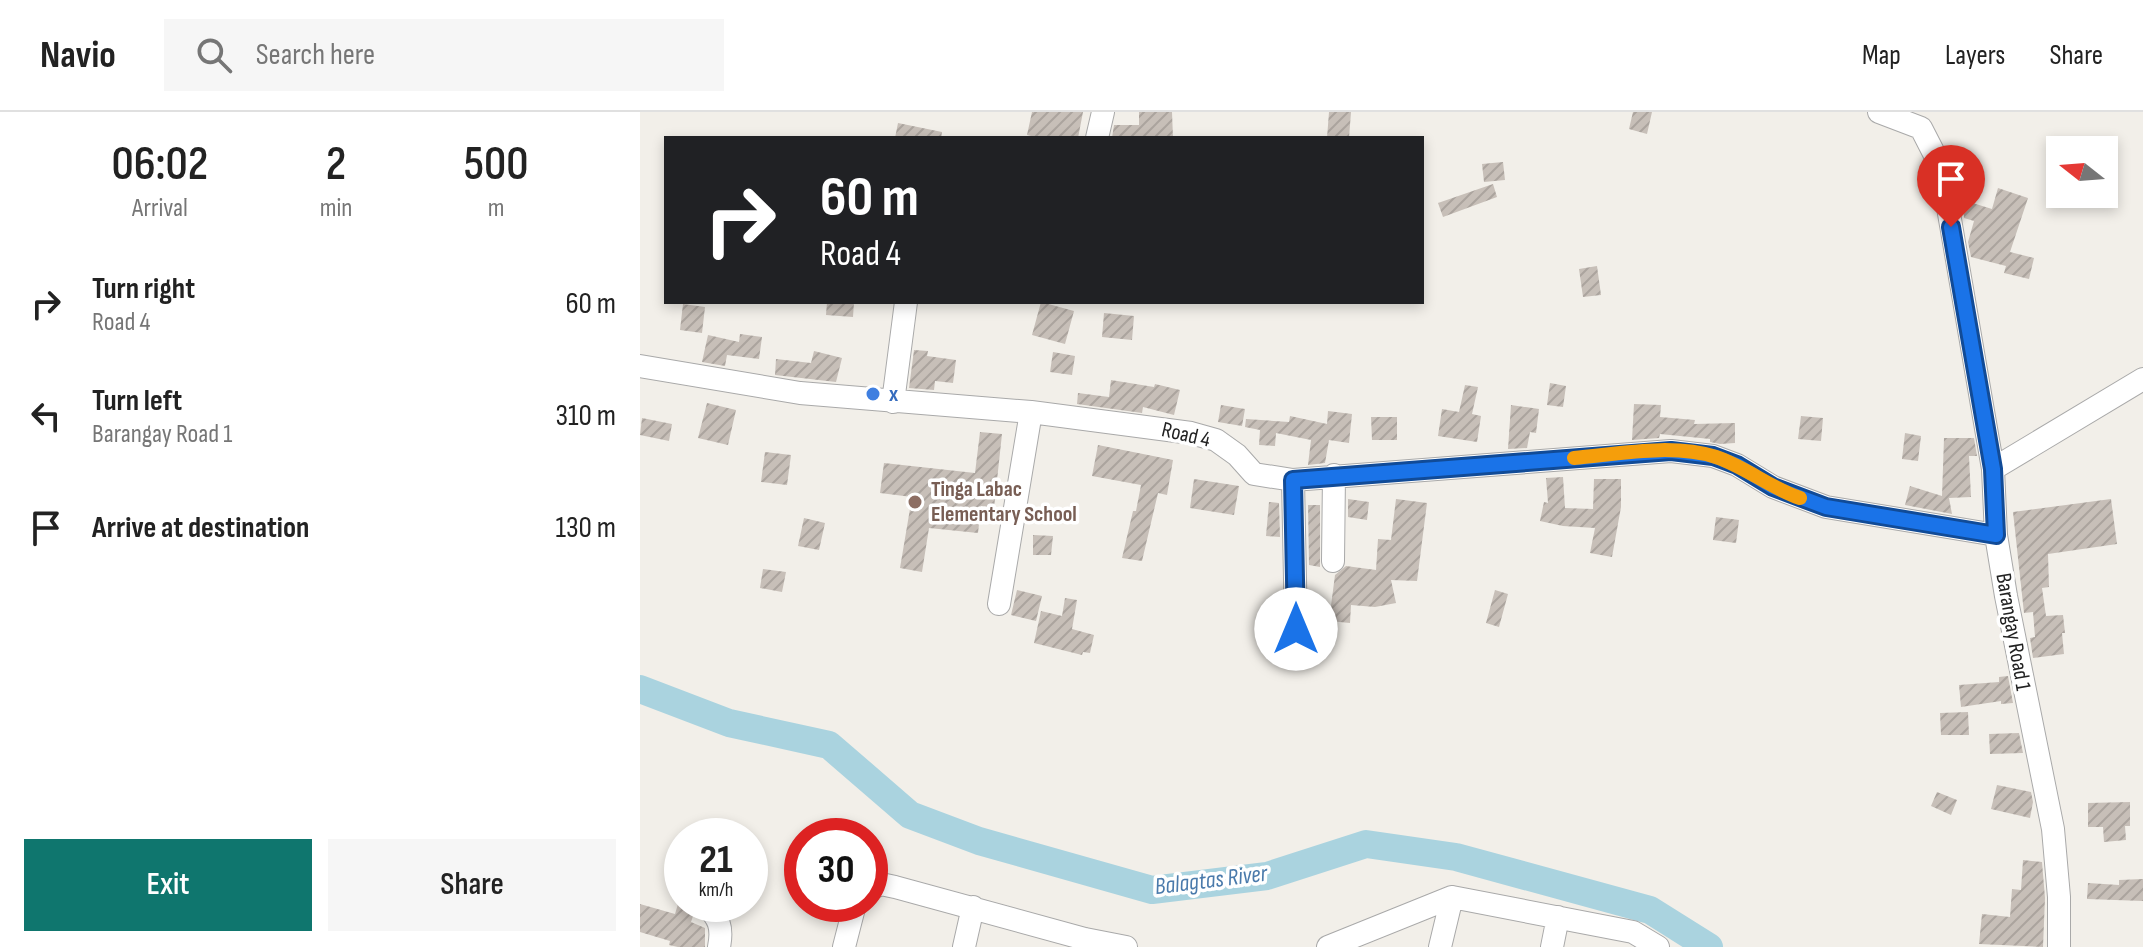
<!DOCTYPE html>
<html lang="en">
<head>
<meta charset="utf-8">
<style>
	body { margin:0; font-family:"Sofia Sans Condensed",sans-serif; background:#f6f6f6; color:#222; height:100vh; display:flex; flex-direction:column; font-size:30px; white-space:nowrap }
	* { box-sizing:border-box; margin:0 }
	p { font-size:26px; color:#767676 }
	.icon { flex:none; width:44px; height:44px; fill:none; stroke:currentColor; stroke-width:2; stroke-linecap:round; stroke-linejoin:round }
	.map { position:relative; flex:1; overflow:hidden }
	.sheet { display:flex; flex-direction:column; background:#fff; width:640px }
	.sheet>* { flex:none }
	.guide { position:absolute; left:24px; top:24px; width:760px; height:168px; border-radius:0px; box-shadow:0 4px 12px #0003; background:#202124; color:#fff; overflow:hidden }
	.needle { width:52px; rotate:287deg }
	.tools { position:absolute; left:1406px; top:24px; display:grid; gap:16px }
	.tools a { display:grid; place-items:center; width:72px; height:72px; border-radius:0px; background:#fff; box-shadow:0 4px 12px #0003; font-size:40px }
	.speed { position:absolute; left:24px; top:706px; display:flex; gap:16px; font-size:40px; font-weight:700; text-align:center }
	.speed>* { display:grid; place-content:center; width:104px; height:104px; border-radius:50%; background:#fff; box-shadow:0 4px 12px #0003; line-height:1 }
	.speed small { font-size:20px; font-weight:400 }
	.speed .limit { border:12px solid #d22; background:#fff; color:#111 }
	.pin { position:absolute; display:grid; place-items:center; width:68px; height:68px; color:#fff; margin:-82px -34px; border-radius:50% 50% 50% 0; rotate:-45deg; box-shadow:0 0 8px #0007 }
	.pin .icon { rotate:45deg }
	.me { position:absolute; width:88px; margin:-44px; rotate:0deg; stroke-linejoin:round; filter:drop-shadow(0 0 6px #0008) }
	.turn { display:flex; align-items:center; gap:28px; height:168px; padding:0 24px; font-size:36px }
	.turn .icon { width:104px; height:104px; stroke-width:2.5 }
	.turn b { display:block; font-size:56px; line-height:68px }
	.eta { display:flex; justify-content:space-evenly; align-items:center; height:136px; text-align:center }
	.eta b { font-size:48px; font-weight:600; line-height:56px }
	.primary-button { display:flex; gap:16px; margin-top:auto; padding:16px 24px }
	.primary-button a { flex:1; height:92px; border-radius:0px; background:#0f766e; color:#fff; font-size:32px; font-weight:600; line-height:92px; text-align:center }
	.primary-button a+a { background:#f6f6f6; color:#222 }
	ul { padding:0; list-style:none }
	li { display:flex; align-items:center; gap:24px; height:112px; padding:0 24px }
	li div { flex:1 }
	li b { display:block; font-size:30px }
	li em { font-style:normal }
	header { display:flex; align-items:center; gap:48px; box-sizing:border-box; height:112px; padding:0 40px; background:#fff; border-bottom:2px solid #e0e0e0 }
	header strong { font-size:38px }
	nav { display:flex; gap:44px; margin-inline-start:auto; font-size:28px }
	.search { width:560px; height:72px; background:#f6f6f6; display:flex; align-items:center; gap:20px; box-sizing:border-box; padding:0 28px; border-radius:0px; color:#767676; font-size:30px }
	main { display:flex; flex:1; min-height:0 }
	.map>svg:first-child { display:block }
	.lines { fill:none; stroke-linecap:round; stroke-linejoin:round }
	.river { stroke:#aad3df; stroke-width:28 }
	.building { fill:url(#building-hatch) }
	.minor-casing { stroke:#a9a9a9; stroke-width:24 }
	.minor { stroke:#fff; stroke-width:22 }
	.route-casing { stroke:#114b97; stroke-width:20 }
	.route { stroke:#1a73e8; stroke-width:14 }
	.slow { stroke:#f59e0b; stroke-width:14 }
	.shop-dot { fill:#3f7fe0; stroke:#fff; stroke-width:3 }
	.education-dot { fill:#8d6e63; stroke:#fff; stroke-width:3 }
	.labels { text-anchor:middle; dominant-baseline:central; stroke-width:7; stroke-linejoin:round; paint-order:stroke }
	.shop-label { font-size:22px; font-weight:bold; fill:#366cbe; stroke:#fff; text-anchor:start }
	.street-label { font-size:22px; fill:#222; stroke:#fff }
	.education-label { font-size:22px; font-weight:bold; fill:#785e54; stroke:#fff; text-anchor:start }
	.water-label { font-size:24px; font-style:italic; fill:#4a7aab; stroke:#fff }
</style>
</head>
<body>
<header>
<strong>Navio</strong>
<div class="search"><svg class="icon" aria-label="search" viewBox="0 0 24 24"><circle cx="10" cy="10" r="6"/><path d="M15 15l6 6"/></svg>Search here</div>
<nav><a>Map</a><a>Layers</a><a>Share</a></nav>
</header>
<main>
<section class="sheet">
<div class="eta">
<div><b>06:02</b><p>Arrival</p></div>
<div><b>2</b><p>min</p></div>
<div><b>500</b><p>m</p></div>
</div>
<ul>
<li><svg class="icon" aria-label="right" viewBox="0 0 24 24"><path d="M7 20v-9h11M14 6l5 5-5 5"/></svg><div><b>Turn right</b><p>Road 4</p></div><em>60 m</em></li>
<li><svg class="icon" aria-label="left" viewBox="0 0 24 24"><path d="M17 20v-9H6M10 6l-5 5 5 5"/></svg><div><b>Turn left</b><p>Barangay Road 1</p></div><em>310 m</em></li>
<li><svg class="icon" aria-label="arrive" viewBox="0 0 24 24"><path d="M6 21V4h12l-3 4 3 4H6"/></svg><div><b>Arrive at destination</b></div><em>130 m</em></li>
</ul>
<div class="primary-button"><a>Exit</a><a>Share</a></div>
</section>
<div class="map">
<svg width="1503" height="835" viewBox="0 0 1503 835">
	<defs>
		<pattern id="building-hatch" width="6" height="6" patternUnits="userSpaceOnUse" patternTransform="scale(2)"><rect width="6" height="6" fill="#c7bfb8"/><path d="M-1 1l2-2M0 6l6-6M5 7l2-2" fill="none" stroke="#aba49e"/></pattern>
	</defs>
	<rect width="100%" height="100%" fill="#f2efe9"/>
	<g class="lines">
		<!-- river -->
		<path class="river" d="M0,577L89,611L189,633L270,703L339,729L512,778L627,764L726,732L816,745L1010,798L1069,835"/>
	</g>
	<!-- building -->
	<path class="building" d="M392,0H443L438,26H399L387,23Z
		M499,0H532L533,26H472L474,13H499Z
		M689,0H711L709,26H687Z
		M993,0H1012L1007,22L989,17Z
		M258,11L302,20L301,26H255Z
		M863,50L865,68L844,70L842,52Z
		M853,72L857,85L803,105L798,91Z
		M1358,76L1388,86L1370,140L1394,146L1389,167L1364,161L1366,154L1331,145L1328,130L1334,109L1324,106L1323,88L1352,97Z
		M957,154L961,183L943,185L939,157Z
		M187,190H214L213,205L186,203Z
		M401,190L434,199L425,232L392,223Z
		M43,192L65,195L62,221L40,218Z
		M464,201L494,204L492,228L462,225Z
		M100,222L122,225L119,247L87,243L85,254L62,250L68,223L99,230Z
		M274,238L288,239L287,244L316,248L313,271L295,269L294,278L269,276Z
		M174,239L202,246L196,270L135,263L136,247L171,251Z
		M413,240L435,244L432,263L410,260Z
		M471,268L514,275L515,272L540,278L534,303L503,295L502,301L437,292L438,281L469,285Z
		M910,271L926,274L923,295L907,293Z
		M825,273L838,275L832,302L841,304L837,330L798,324L802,297L819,300Z
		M67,291L96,298L88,333L58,326Z
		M994,292L1021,293L1020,305L1055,308L1054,312L1095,311V331L1080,332L1070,330V327L1020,322L1019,326L992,328Z
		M581,293L605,297L602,314L578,310Z
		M871,293L899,297L896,321L890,320L887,336L868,337Z
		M688,299L712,302L709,331L689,328L685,351L668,353L671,328L636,321L635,334L619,333L620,318L605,315L606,307L649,310L650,304L687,312Z
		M1161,304L1183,306L1181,329L1158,327Z
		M731,305H757V328H732Z
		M2,306L32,312L29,329L0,323Z
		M340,320L362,322L354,396L341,394L338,421L289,416L282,460L260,456L272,385L240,381L244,351L335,361Z
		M1265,321L1281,324L1278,349L1262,347Z
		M1304,326H1334L1337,344H1329L1331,385L1309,386L1312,402L1265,393L1270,374L1302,384Z
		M458,333L533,348L527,383L518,381L502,449L482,446L493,399H496L501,373L452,364Z
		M125,340L151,343L147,373L121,370Z
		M923,365L925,396L953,397L954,367H981V395L972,445L950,441L955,416L923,414L900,409L904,390L908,391L906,366Z
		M554,367L599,374L594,403L550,396Z
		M708,387L729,390L727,408L708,405Z
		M756,387L787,391L777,469L751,468L756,491L735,495L711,493L710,511L689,509L695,463L706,454L736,458L738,427L751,428Z
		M1471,387L1477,432L1408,442L1409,475L1402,476L1406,504L1423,503L1425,521H1422L1424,542L1393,546L1390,526L1395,525L1393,500L1384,501L1373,400Z
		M629,390L639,391L640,425L626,424Z
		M668,393H680V455L669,453Z
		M1076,405L1099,408L1096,431L1073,428Z
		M164,406L185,411L179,438L158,434Z
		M393,423L413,424L411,443H393Z
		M123,457L146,460L142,480L120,476Z
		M377,478L402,484L396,509L371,503Z
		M855,478L868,482L859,515L846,511Z
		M425,486L437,488L432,517L454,523L450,541L443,540L442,543L394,531L401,499L422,504Z
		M1368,564L1373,591L1361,592V589L1321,595L1319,573L1359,570V565Z
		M1328,600L1329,623H1301L1300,601Z
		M1379,621L1383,641L1350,642L1349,622Z
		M1357,673L1391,680L1393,690L1390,706L1351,697Z
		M1297,680L1317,688L1311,703L1291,694Z
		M1490,690V714H1485L1486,728L1464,730L1463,715H1448V691Z
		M1383,748L1402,750L1405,786L1403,835L1339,832L1342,802L1370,805L1372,777L1381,778Z
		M1503,767V789L1447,787L1448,771L1479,773V768Z
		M0,792L35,802L38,792H51L54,801L51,810L65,816V835H38L29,833L30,829L0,820Z"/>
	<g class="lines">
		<!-- minor casing -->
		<g class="minor-casing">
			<path id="minor" d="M1239,0L1281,16L1301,55L1353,357L1356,423L1366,484L1413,717L1419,785V835
				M457,26L463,0
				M0,254L160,281L391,300L551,321L576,328L597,343L614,362L653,368L1031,339L1073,344L1097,353L1133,375L1186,395L1356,423
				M253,290L266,190
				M1353,357L1503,267
				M653,368L656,517
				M693,449L694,363
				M359,492L391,300
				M230,777L241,772L255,775L445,827L486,835
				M65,792C79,806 83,815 79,835
				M204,835L215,792
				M324,835L333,795
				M688,835L812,785L993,820L1018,835
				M800,835L812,785
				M912,835L918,805"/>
		</g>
		<!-- minor -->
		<use href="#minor" class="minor"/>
	</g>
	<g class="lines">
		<!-- route casing -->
		<g class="route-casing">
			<path id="route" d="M656,517L653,368L1031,339L1073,344L1097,353L1133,375L1186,395L1356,423L1353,357L1311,115"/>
		</g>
		<!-- route -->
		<use href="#route" class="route"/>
		<!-- slow -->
		<path class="slow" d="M934,346C979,342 1032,331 1076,345C1106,355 1130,376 1160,386"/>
	</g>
	<!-- markers -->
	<circle class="shop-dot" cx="233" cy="282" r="8"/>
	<circle class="education-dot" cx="275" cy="390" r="8"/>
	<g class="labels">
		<!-- shop labels -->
		<g class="shop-label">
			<text x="249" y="282">x</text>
		</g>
		<!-- street labels -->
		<g class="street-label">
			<text transform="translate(546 323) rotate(13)">Road 4</text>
			<text transform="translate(1373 520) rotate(80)">Barangay Road 1</text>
		</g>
		<!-- education labels -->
		<g class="education-label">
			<text x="291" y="377">Tinga Labac<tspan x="291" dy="25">Elementary School</tspan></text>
		</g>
		<!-- water labels -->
		<g class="water-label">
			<text transform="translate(571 768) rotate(-7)">Balagtas River</text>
		</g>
	</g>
</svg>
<div class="tools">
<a><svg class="needle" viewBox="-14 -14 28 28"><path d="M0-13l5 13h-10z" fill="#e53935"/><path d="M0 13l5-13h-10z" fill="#767676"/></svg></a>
</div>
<div class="speed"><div>21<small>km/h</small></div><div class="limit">30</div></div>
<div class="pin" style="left:1311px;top:115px;background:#d93025"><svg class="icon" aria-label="arrive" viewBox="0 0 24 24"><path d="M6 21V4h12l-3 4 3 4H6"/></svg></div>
<svg class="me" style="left:656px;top:517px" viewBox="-20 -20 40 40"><circle r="19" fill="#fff"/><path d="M0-13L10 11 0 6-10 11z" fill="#1a73e8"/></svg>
<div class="guide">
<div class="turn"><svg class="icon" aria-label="right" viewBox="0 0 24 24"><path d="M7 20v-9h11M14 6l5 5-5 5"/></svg><div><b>60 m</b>Road 4</div></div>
</div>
</div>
</main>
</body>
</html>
